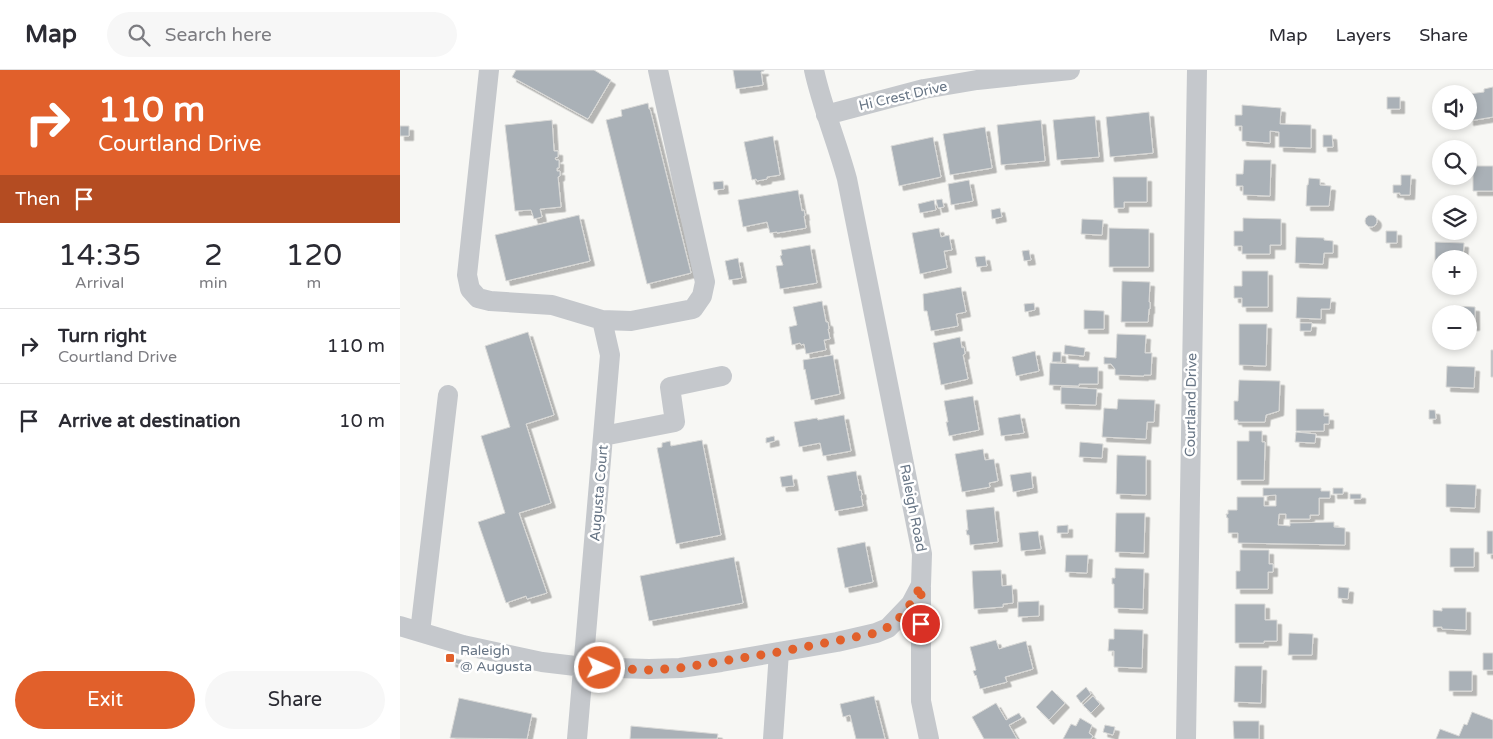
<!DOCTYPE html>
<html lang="en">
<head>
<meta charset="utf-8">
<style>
	body { margin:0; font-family:"Varela Round",sans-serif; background:#f7f7f7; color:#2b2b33; height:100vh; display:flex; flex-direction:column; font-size:19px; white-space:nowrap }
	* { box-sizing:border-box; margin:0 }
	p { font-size:16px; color:#7c7c81 }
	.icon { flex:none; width:28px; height:28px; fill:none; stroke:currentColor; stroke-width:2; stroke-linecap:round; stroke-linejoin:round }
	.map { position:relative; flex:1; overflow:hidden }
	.side { display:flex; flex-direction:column; background:#fff; width:400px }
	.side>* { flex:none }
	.banner { background:#e1602b; color:#fff; overflow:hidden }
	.controls { position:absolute; left:1032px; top:15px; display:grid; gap:10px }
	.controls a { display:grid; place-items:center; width:45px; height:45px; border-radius:50%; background:#fff; box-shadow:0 2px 8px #0003; font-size:25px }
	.pin { position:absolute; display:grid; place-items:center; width:42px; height:42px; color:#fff; margin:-21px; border:2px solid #fff; border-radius:50%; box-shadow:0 1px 5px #0007 }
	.me { position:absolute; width:55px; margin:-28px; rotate:92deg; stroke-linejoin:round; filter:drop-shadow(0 0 4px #0008) }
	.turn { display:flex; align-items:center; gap:18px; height:105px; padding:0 15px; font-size:22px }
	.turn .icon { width:65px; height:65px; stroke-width:2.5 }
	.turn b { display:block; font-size:35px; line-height:42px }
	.then { display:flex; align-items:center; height:48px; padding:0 15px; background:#0003; gap:10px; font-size:19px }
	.eta { display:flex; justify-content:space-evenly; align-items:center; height:85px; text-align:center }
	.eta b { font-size:30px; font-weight:600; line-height:35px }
	.cta { display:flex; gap:10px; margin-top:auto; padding:10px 15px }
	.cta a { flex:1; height:58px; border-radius:30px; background:#e1602b; color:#fff; font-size:20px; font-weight:600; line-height:58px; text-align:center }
	.cta a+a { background:#f7f7f7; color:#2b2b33 }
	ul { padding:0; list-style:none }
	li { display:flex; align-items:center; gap:15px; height:75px; padding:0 15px; border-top:1px solid #e1e1e2 }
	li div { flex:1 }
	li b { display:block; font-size:19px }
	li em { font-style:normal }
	header { display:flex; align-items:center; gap:30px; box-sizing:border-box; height:70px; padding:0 25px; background:#fff; border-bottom:1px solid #e1e1e2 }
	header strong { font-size:24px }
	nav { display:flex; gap:28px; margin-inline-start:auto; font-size:18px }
	.search { width:350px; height:45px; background:#f7f7f7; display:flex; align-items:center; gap:12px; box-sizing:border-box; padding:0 18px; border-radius:28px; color:#7c7c81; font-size:19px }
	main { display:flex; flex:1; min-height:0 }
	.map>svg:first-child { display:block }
	.building { fill:#aab1b7; stroke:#d9d9d7; filter:url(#shadow) }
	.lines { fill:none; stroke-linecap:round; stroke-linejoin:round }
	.minor { stroke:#c5c8cc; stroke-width:20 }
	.route { stroke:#e1602b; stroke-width:9; stroke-dasharray:0 16.2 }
	.poi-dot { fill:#e1602b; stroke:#fff; stroke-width:2 }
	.labels { text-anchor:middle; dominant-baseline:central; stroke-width:5; stroke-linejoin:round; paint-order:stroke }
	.street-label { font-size:14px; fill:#677585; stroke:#fff }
	.poi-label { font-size:14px; fill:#677585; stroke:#fff; text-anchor:start }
</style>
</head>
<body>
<header>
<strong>Map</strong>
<div class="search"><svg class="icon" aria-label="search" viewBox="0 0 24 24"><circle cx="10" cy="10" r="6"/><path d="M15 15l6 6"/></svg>Search here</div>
<nav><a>Map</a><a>Layers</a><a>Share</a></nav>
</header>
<main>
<section class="side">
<div class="banner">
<div class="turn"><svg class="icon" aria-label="right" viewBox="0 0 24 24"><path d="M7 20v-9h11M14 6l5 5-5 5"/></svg><div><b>110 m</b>Courtland Drive</div></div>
<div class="then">Then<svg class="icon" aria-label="arrive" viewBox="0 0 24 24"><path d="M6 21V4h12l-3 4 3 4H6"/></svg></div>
</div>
<div class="eta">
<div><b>14:35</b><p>Arrival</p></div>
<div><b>2</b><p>min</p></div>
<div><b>120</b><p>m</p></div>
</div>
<ul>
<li><svg class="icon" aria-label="right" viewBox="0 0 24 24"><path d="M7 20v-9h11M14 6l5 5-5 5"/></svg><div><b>Turn right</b><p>Courtland Drive</p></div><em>110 m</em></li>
<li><svg class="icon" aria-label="arrive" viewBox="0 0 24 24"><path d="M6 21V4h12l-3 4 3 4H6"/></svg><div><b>Arrive at destination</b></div><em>10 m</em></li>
</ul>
<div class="cta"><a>Exit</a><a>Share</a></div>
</section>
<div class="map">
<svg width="1093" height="669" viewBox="0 0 1093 669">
	<defs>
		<filter id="shadow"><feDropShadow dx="4.5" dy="4.5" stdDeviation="0" flood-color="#0004"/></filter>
	</defs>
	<rect width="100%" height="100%" fill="#f7f7f4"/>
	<!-- building -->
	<path class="building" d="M116,0H194L211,10L188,49L112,7Z
		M333,0H364V1L361,2L363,15L336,19Z
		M1093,17V47L1069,51V24L1084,22V19Z
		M987,27H1000V39H987Z
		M248,33L249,39H250L291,203L247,214L206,50L222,46L221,40Z
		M842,35L881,38L880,54L911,55V78L879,77V62L870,61V73L842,71V56H835V45H842Z
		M749,42L753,83L710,87L706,47Z
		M695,46L699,87L657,90L653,50Z
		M152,50L154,81H158V87L155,88L156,90H159V98H157V101H160V106L158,107L161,137L140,139L142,147L134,149L131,140L115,141L105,55Z
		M641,50L645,91L601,95L597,55Z
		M0,56H9V66H0Z
		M585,57L592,98L550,105L543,64Z
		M923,65H932L933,77H923Z
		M373,66L380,105L367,107V109L357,111L356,109L352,110L344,72Z
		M533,67L541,107L499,116L491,76Z
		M844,90H871L870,126L843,125V116H836V104H843Z
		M1073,96H1093V121H1073Z
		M1001,105H1011L1010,125H1000V123H993V115H1001Z
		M713,107H747V132H724V138H714Z
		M909,108L920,109V115L931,116L929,136H906L907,115H908Z
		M569,110L573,131L551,135L548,114Z
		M323,111L324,119L314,120L313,112Z
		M398,120L402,141L404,140L405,146H404L406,158L377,163V162L370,163L367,152L343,157L338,130Z
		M542,129L544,137L538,138L536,130Z
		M534,130L536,140L520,143L518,134Z
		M600,138L602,147L592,149L591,140Z
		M965 151a6 6 0 1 1 12 0a6 6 0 1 1-12 0Z
		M179,145L190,191L106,211L95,165Z
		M843,148L881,149V175H870V184H842V176H834V161H843Z
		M682,149L703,150L702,165L681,164Z
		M539,158L541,167L549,165L552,180L544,181L547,198L520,204L512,163Z
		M709,158L749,159V197H709Z
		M986,161H997V173H986Z
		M896,167L924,168V170L933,171V183H924L923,194L895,193Z
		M1035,172L1064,173L1063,189H1041V195H1035Z
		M410,175L417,213L380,219L376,196L383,195L380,186L382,185L381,180Z
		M629,180L631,190L624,191L622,181Z
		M585,186L587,196L577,197L575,187Z
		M338,188L342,208L329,210L325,191Z
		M842,201H868V237H842V228H834V216H842Z
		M722,211L750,212L749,232H750V239H749L748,252H721Z
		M561,217L566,242L556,244L558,256L531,261L527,241H524L523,224Z
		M897,227L931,228L930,239H921V249L896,248Z
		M422,231L426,252H428L429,259H428L430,269L424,270L426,280L406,284L404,274L401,275L400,273L392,275L389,257L397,255L393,237Z
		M634,233L635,240L625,242L624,234Z
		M1052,236L1075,237V256H1069V244H1052Z
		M684,240L704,241V259H684Z
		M900,253H912L911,261H900Z
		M839,254H867L866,296L839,295Z
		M128,262L154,345L126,354L151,433L119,443L147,523L127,529L126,526L106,533L78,452L105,443L81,366L110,357L85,276Z
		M717,264L746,265L745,283H752L751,305H744V306L715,305V299L711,294H704V287L716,288Z
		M560,267L562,278L564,277L565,284L563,285L568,309L541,315L533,273Z
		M665,275L685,278L684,286L664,284Z
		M1091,280H1093V307H1091Z
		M635,281L639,301L616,306L612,287Z
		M653,282H661V292H652Z
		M433,285L440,324L411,330L405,299L404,300L403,290Z
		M650,293L679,294V297H698V314H679V316L649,315Z
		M1047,296L1075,297L1074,318L1046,317Z
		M839,310L880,311L879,341L866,345L865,352H838V350H834V331H838Z
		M661,317L697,319L696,335L661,334Z
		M573,326L579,360L549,366L546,352H548L544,331Z
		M718,329L755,330L754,352H747L746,369L702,367L704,338L717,339Z
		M896,339H924V346H929V354H924V361H896Z
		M1029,340H1035L1036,349H1029Z
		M620,344L624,363L601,366L598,348Z
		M444,345L451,381L423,386L420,373L399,377L394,352L417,348L418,350Z
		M849,361H862V372H865L864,410H837V371H849Z
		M896,362L916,364L915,373L895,372Z
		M374,366L375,371L366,373V368Z
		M302,370L321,465L276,474L257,378L262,377V373L270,371L271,376Z
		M680,372L703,374L702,388L679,387Z
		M583,379L585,390L594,389L598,411L589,413L590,417L562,422L555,384Z
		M717,385L746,386V425L716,424Z
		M456,401L460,421L461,420L462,425L461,426L463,436L435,441L427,406Z
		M631,402L633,418L613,422L610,405Z
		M392,405L394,416L382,417L380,407Z
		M1046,414L1076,415L1075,438L1046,437Z
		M863,418H921V421H930V428H919V445H910V449H886V444H879L878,455L890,456V453L934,452V457L945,458V475L838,473V463H828V448H827L826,444H828V440H837V427H864V436H876V425L863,426Z
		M933,418H943V424H933Z
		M950,424H961V429H950Z
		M594,437L598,472L570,475L569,465H567L566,460H568L566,440Z
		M716,443H745L744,483L715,482Z
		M668,455V463H657V456Z
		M638,461L641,479L621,481L619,463Z
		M1087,461H1093V484H1087Z
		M465,472L473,512L445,518L437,478Z
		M1050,478H1074V497H1050Z
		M840,480H869V494H873V502H868V519H836V501H840Z
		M666,485H688L687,503L665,502Z
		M334,487L343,533L249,551L240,506Z
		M715,498L744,499L743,539L714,538V514H712V508H715Z
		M601,500L602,516L612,515L613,533L603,534V537L574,539L572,501Z
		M938,517L949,518L948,529L938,528Z
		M639,531V546L618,547V532Z
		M835,534H865V550H877V571H864V573H835Z
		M1042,538H1066V560L1042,559V557H1033V540L1042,541Z
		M714,559L743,560L742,598L714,597V581H708L709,569H714Z
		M889,563L913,564L912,585H888Z
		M596,570L599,579L626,571L633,599L605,607L607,612L580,619L576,605L575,606L573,601L576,600L570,577Z
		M1083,583H1093V600H1083Z
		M52,588L62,590L61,595L51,592Z
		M835,596H862L861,633L834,632Z
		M1049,601H1072V621H1049Z
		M686,617L691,624L681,633L676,626Z
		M652,620L665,633L649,650L636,637Z
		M474,626L485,669H456L450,645L443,647L440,634Z
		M693,626L700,634L691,643L683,635Z
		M59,628L132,644L127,669L50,668Z
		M596,633L606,650L619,643L622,648L609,655L617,669H584L572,647Z
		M1072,642L1093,650V669H1036L1040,659L1059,666L1064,654L1067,655Z
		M680,648L692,655L689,663L693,666L691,669H663L671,654L676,656Z
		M833,651H859V669H834Z
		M705,655L715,657L713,665L703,662Z
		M231,656L318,664L317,669H230Z"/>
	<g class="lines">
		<!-- minor -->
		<path class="minor" d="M89,0L67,205L70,219L78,228L90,231L152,235L202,250L231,251L293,239L302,226L305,212L258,0
			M426,45L524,19L577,10L670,0
			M203,366L275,352L270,317L322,306
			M521,517V631L529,669
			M0,556L63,575L142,592L184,597L249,599L280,598L321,592L437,572L476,563L488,558L511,534L521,515L522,484L447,109C437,72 422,37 414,0
			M20,562L48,325
			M177,669L210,285L202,250
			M373,669L379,582
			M786,669L797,0"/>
	</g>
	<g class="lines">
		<!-- route -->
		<path class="route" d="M200,598L249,600L280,598L379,582L476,563C499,554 510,537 521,515V554"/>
	</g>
	<!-- markers -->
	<rect class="poi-dot" x="45" y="583" width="10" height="10" rx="2.5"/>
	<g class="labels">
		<!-- street labels -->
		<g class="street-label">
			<text transform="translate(503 26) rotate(-13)">Hi Crest Drive</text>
			<text transform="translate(791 335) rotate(-89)">Courtland Drive</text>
			<text transform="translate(199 423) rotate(-85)">Augusta Court</text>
			<text transform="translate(513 438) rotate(79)">Raleigh Road</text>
		</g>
		<!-- poi labels -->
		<g class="poi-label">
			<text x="60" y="580">Raleigh<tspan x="60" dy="16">@ Augusta</tspan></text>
		</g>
	</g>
</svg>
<div class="controls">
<a><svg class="icon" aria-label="sound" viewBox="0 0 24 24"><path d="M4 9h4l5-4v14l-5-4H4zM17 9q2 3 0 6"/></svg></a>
<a><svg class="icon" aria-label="search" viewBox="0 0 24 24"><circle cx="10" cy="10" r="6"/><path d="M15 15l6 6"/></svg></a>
<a><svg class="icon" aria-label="layers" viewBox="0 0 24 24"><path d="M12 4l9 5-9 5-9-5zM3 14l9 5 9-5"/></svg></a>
<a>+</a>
<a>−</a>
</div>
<div class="pin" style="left:521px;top:554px;background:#d93025"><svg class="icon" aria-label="arrive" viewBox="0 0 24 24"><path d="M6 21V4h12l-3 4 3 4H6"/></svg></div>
<svg class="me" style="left:200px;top:598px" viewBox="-20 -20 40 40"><circle r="17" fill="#e1602b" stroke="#fff" stroke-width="3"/><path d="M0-11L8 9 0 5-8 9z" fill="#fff"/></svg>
</div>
</main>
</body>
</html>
